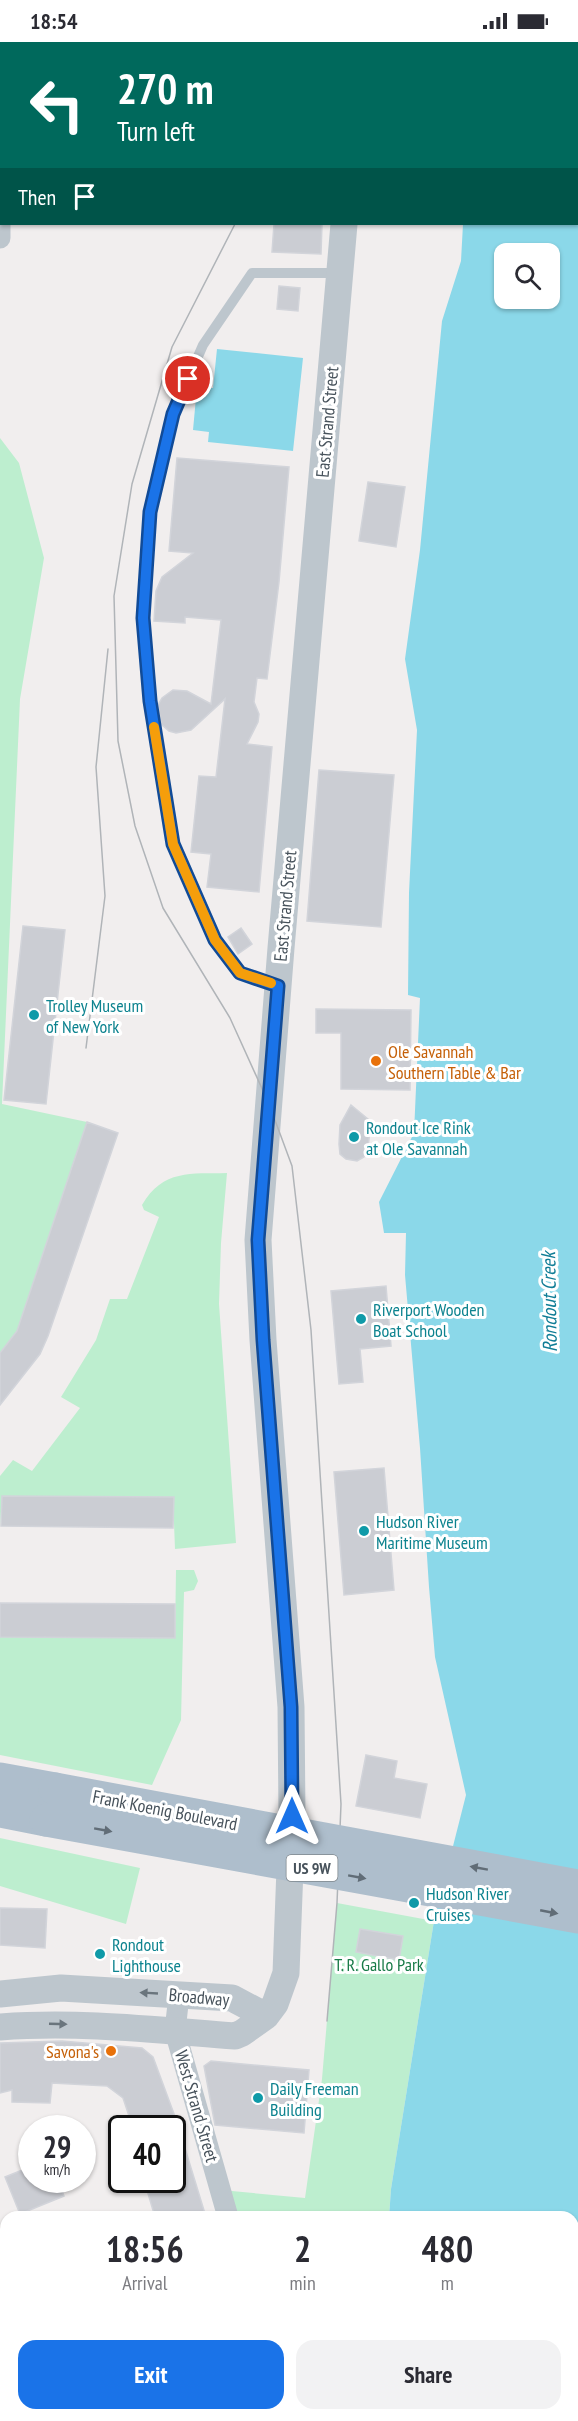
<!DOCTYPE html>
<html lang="en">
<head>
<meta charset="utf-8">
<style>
	body { margin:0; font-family:"PT Sans Narrow",sans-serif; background:#f2f2f3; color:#2b2b33; height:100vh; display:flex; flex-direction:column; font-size:22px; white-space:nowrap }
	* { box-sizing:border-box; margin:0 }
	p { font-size:20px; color:#7c7c81 }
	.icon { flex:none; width:33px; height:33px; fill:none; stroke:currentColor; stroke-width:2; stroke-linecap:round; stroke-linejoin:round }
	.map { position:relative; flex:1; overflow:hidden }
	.sheet { position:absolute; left:0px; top:2169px; width:579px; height:210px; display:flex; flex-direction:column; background:#fff; border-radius:18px 18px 0 0; box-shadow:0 2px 4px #0004 }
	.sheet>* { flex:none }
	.guide { position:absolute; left:0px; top:0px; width:579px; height:183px; box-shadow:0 2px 4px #0004; background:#00695c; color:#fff; overflow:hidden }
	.controls { position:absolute; left:494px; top:201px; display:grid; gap:12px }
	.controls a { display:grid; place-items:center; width:66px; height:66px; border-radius:12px; background:#fff; box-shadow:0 2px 4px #0004; font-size:30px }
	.speed { position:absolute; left:18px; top:2073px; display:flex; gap:12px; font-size:30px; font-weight:700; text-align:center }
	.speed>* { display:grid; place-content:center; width:78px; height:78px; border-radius:50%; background:#fff; box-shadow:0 2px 4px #0004; line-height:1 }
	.speed small { font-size:15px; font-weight:400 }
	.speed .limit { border:3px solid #111; border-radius:9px; background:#fff; color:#111 }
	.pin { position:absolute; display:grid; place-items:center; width:51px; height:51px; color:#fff; margin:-26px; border:3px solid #fff; border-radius:50%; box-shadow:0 2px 6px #0007 }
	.me { position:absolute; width:66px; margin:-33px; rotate:0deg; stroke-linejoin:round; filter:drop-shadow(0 0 4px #0008) }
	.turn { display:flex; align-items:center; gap:21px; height:126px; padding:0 18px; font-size:27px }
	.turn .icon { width:78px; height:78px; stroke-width:2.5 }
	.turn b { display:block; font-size:42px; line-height:51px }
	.then { display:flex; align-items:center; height:57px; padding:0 18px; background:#0003; gap:12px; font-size:22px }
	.eta { display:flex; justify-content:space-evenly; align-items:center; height:102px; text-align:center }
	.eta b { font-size:36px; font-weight:600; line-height:42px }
	.button { display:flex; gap:12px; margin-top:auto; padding:12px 18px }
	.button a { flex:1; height:69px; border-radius:18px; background:#1a73e8; color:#fff; font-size:24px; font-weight:600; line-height:69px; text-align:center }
	.button a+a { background:#f2f2f3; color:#2b2b33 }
	.status { display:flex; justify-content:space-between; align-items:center; height:42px; padding:0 30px; background:#fff; direction:ltr }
	.status svg { height:16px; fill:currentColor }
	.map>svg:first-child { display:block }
	.green { fill:#bdeecf }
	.water { fill:#8bd8e9; fill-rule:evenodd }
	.building { fill:#cbcdd3; stroke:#d2d4da; stroke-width:1.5 }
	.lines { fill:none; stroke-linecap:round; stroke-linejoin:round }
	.service { stroke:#bdc6cd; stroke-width:10 }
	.minor { stroke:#bdc6cd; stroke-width:21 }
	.tertiary { stroke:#bdc6cd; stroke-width:27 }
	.primary { stroke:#aebecc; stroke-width:33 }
	.tram { stroke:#b0b4b8; stroke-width:1.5 }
	.primary-bridge { stroke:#aebecc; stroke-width:33 }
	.oneway { fill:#616d77 }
	.oneway2 { fill:#6a757d }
	.route-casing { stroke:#114b97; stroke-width:15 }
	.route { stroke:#1a73e8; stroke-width:10 }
	.slow { stroke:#f59e0b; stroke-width:10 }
	.culture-dot { fill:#0f9aa8; stroke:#fff; stroke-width:2 }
	.food-dot { fill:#e8710a; stroke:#fff; stroke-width:2 }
	.labels { text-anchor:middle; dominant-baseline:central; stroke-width:6; stroke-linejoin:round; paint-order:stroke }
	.shield { fill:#fff; stroke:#7e868c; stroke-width:1.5 }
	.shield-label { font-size:16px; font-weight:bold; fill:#47525b }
	.street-label { font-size:18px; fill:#47525b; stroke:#fff }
	.culture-label { font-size:18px; fill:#0d838f; stroke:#fff; text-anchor:start }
	.food-label { font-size:18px; fill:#c56008; stroke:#fff; text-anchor:start }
	.park-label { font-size:18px; fill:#197b48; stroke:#fff }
	.water-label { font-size:20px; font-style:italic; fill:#107d96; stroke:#fff }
</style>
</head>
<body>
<div class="status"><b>18:54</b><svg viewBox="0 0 49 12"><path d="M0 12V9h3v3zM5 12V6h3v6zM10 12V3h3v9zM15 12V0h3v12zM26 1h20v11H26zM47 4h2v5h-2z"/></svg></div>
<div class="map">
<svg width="578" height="2379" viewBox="0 0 578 2379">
	<rect width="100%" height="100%" fill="#f1eeee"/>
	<!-- green -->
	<path class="green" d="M0,396L19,421L44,516L20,657L2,1062L87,1080L17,1289L0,1311Z
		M227,1131L221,1201L219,1262L236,1501L175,1507L173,1455L2,1454L0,1485V1434L13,1418L32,1429L80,1366L61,1355L96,1298L110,1257H127L159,1175L144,1168L142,1163C163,1127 191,1132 227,1131Z
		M176,1528H194L198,1539L194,1548L184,1550L181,1678L152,1743L0,1713V1595L175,1596Z
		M0,1796L140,1826L126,1882L0,1844Z
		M337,1861L434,1879L391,2147L389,2175H230L221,2148L305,2156L322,2037Z
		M573,2323L578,2330V2379H518V2373H573Z"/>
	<!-- water -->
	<path class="water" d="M476,0H578V2330L573,2323V2175H389L391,2147L434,1879L466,1753L435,1615L429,1545L420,1406L405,1233L406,1191H384L379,1160L414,1091L420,956L408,953L409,851L417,688L405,617L420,508L442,279L461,219L463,182H578V2ZM504,212H549V256H504Z
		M217,307L303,316L293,409L208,400L209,390L193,388L197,345L213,346Z
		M378,2373H518V2379H378Z"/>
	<!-- building -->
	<path class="building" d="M274,182H322L321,212L272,210Z
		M279,244L300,246L298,269L277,267Z
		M177,416L289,425L279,540L267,637L257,636L254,660L259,672L258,680L247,702L272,705L259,850L207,845L211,812L191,810L199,734L216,735L225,657L191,688L176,691L169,689L161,682L158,663L162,656L173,648L187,649L211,662L221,578L185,575V581L154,579L156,549L162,535L193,511L169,509Z
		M368,440L405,445L396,505L359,499Z
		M319,728L394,733L381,885L307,879Z
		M23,884L65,888L46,1062L4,1058Z
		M241,886L252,902L238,912L228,895Z
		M316,967L411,968L410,1048L341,1047V991H316Z
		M351,1063L369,1078L370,1088L368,1106L364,1115L357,1119L346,1117L340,1112L339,1102L340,1083Z
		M87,1080L118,1091L48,1294L40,1312L0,1363V1311L17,1289Z
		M386,1244L391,1304L360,1307L363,1340L339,1342L331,1249Z
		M384,1426L394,1548L344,1553L334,1430Z
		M2,1454L174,1455L173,1486L1,1484Z
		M0,1561L175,1562V1596L0,1595Z
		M366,1713L397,1719L394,1736L427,1742L420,1776L356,1764Z
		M0,1866L47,1867L45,1906L0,1903Z
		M360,1887L403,1894L399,1918L356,1910Z
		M62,1999L142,2006L153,2015L177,2080L206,2175H155L144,2138H172V2086H133L123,2056L107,2044L52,2041L50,2061L12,2060V2048L0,2051V2001Z
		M211,2019L309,2028L304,2091L215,2083L204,2024Z
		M32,2124V2138H58L64,2154L20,2172L5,2135Z"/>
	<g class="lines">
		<!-- service -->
		<path class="service" d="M278,944L240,931L215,898L173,802L150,659L143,576L150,470L173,372L203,303L252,231H339"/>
		<!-- minor -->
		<path class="minor" d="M0,49L2,51
			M0,112L2,109
			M0,169V196
			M179,1953L175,1989L228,2175
			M268,2373L270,2379"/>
		<!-- tertiary -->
		<path class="tertiary" d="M337,0V2
			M0,1952L61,1946L232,1956L266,1974
			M0,1985C79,1979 156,1988 235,1994L242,1991L266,1974L275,1962L286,1931L292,1774L291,1665L263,1298L258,1198L281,906L344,182
			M0,2294L6,2304
			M45,2373L48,2379"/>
		<!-- primary -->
		<path class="primary" d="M0,1737L55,1747
			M0,1769L46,1778"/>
		<!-- tram -->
		<path class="tram" d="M326,2L327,0
			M235,182L172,305L132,442L114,554L118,699L135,784L163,866L230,976L269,1062L292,1124L311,1288L341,1762L337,1861L327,1979
			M86,1006L105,854L96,725L108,607"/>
		<!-- primary-bridge -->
		<path class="primary-bridge" d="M55,1747L578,1844
			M46,1778L578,1875"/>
	</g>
	<!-- one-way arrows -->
	<defs><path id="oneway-solid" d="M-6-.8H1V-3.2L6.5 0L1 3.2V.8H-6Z" transform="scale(1.5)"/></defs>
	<g class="oneway">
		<use href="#oneway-solid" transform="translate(103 1788) rotate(10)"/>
		<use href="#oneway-solid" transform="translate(479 1826) rotate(-170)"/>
		<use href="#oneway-solid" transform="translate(357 1835) rotate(10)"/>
		<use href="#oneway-solid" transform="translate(549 1870) rotate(11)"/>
	</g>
	<g class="oneway2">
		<use href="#oneway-solid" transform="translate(149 1951) rotate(-177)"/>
		<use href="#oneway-solid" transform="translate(58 1982) rotate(2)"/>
	</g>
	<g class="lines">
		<!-- route casing -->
		<g class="route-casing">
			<path id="route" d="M188,337L173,372L150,470L143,576L150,659L173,802L215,898L240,931L278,944L258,1198L263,1298L291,1665L292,1774"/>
		</g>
		<!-- route -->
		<use href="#route" class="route"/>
		<!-- slow -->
		<path class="slow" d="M154,685L173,802L215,898L240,931L271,941"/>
	</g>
	<!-- markers -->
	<g class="culture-dot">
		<circle cx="34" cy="973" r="6"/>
		<circle cx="354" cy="1095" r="6"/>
		<circle cx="361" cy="1277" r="6"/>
		<circle cx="364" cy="1489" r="6"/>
		<circle cx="414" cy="1861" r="6"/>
		<circle cx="100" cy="1912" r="6"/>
		<circle cx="258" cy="2056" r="6"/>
	</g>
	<g class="food-dot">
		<circle cx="376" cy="1019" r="6"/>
		<circle cx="111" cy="2009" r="6"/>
	</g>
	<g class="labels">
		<!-- shield labels -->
		<rect class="shield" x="286.5" y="1813" width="51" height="26" rx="4.5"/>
		<g class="shield-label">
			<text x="312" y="1826">US 9W</text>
		</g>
		<!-- street labels -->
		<g class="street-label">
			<text transform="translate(327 380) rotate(-85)">East Strand Street</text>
			<text transform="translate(285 864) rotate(-85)">East Strand Street</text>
			<text transform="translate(165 1768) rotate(11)">Frank Koenig Boulevard</text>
			<text transform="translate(199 1955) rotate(5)">Broadway</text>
			<text transform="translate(197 2064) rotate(74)">West Strand Street</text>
		</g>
		<!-- culture labels -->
		<g class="culture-label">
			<text x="46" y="963">Trolley Museum<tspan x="46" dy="21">of New York</tspan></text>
			<text x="366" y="1085">Rondout Ice Rink<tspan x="366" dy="21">at Ole Savannah</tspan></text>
			<text x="373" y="1267">Riverport Wooden<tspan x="373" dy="21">Boat School</tspan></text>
			<text x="376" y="1479">Hudson River<tspan x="376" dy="21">Maritime Museum</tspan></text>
			<text x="426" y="1851">Hudson River<tspan x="426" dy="21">Cruises</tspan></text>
			<text x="112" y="1902">Rondout<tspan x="112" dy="21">Lighthouse</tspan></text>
			<text x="270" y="2046">Daily Freeman<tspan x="270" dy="21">Building</tspan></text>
		</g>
		<!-- food labels -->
		<g class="food-label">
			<text x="388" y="1009">Ole Savannah<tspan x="388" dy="21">Southern Table &amp; Bar</tspan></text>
			<text x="99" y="2009" text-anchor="end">Savona's</text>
		</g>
		<!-- park labels -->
		<g class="park-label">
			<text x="379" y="1922">T. R. Gallo Park</text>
		</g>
		<!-- water labels -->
		<g class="water-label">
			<text transform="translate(549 1260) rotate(-91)">Rondout Creek</text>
		</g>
	</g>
</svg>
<div class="controls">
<a><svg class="icon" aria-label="search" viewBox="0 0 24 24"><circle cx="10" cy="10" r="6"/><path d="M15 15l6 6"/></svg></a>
</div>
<div class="speed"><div>29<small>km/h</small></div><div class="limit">40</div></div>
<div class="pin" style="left:188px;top:337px;background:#d93025"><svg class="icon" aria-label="arrive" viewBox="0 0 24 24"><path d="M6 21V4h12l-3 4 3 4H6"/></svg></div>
<svg class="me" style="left:292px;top:1774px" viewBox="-20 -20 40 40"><path d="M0-17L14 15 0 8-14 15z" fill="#1a73e8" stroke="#fff" stroke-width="4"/></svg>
<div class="guide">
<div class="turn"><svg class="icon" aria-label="left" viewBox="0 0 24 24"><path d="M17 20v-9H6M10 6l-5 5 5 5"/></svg><div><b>270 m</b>Turn left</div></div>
<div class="then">Then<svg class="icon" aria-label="arrive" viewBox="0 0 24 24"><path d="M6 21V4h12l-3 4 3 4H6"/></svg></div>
</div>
<section class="sheet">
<div class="eta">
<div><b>18:56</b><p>Arrival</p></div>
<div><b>2</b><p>min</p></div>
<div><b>480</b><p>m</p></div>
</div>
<div class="button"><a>Exit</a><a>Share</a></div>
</section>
</div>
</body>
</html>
